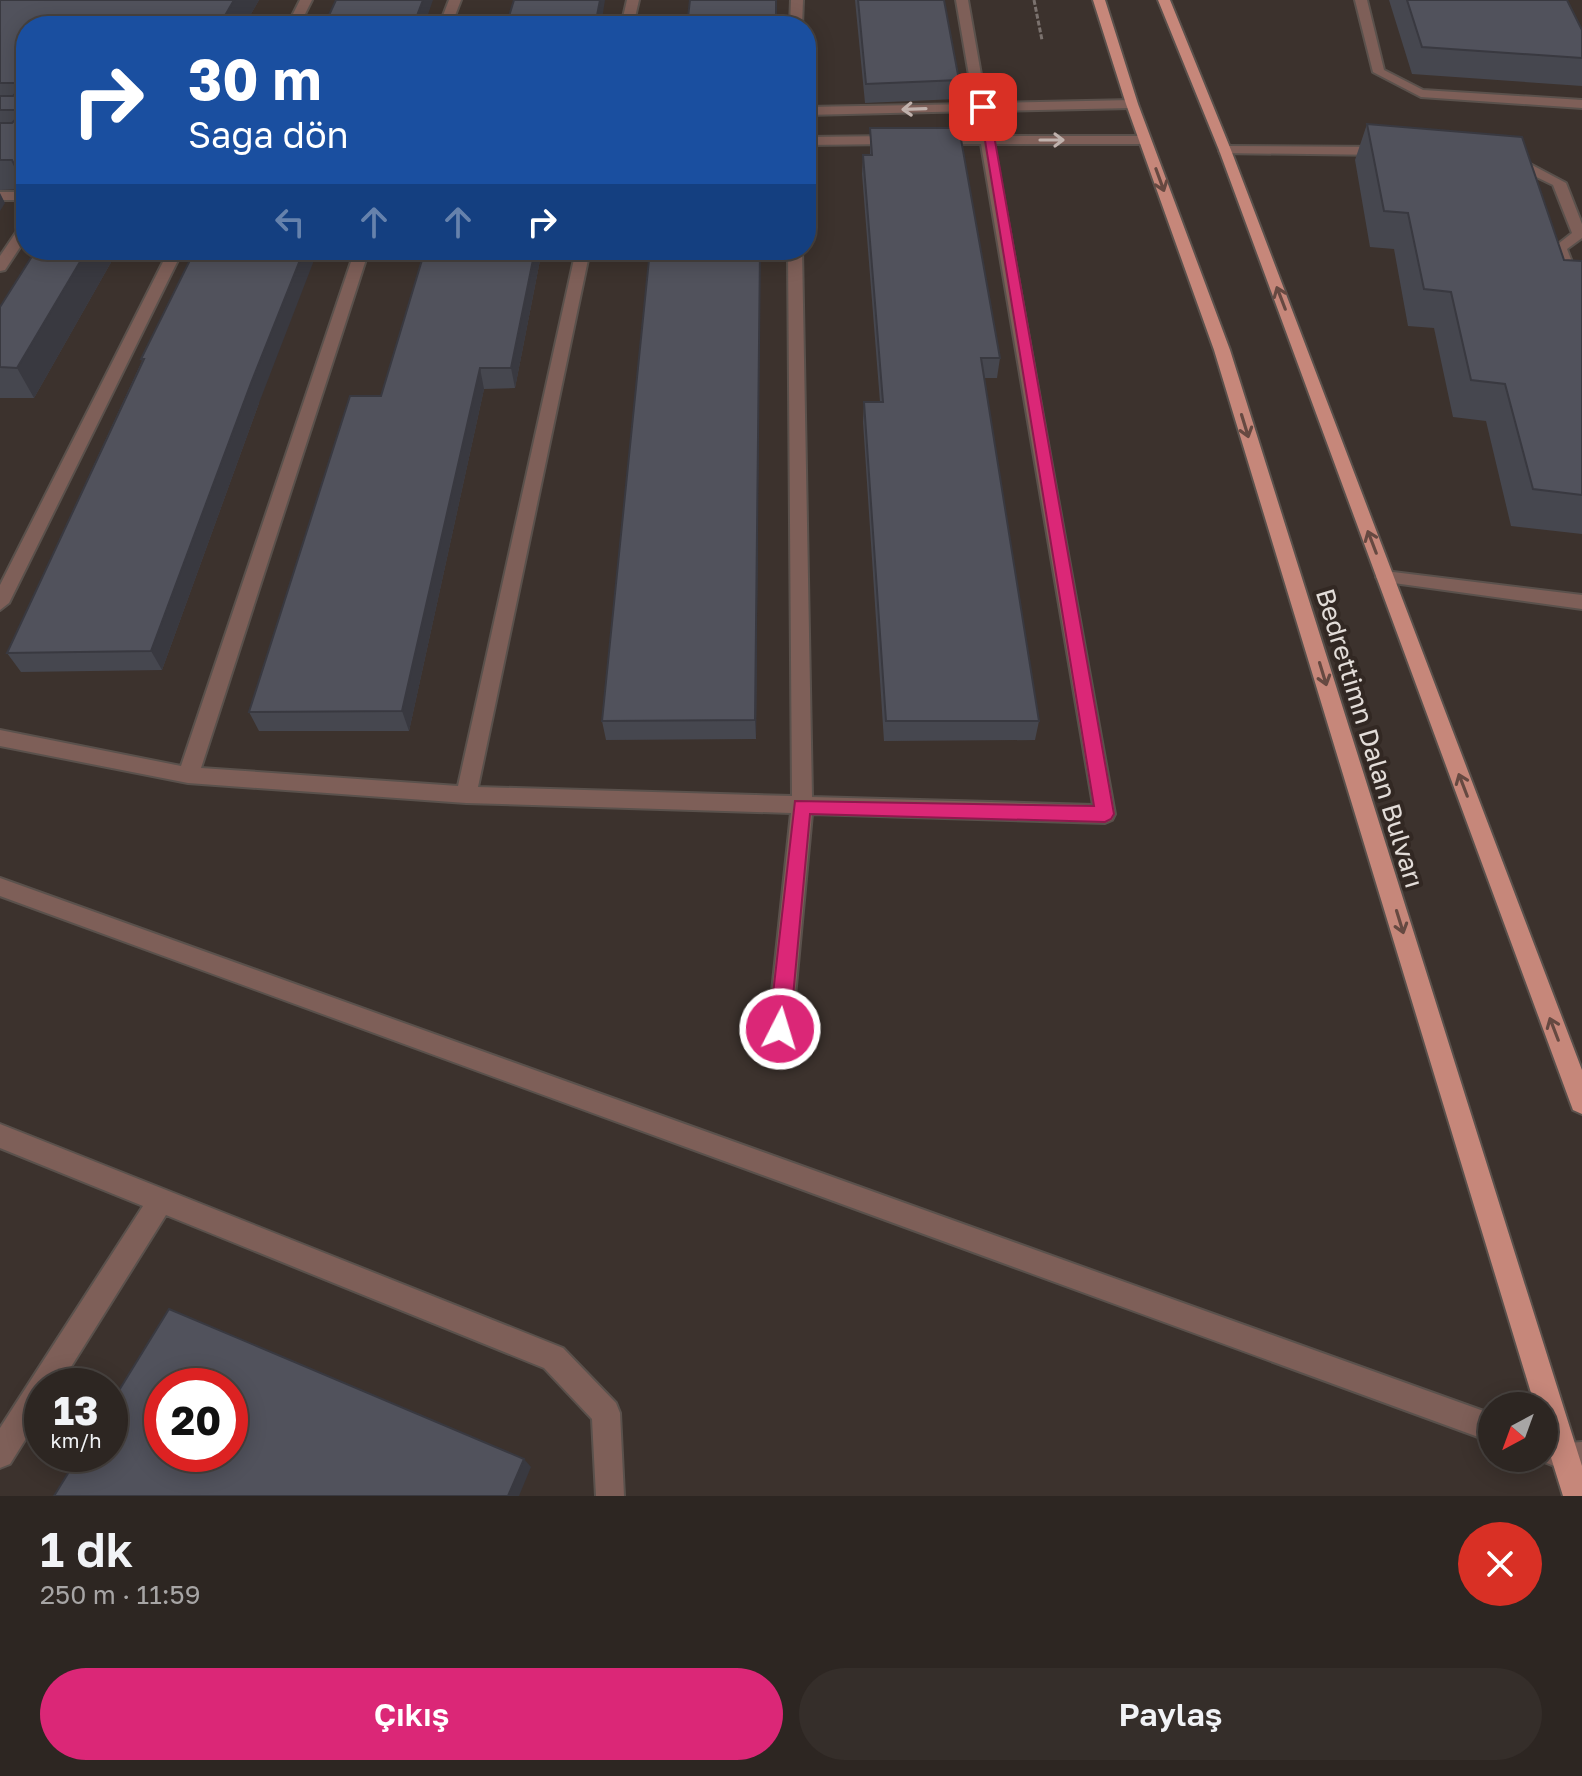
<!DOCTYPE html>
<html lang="tr">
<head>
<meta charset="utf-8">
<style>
	body { margin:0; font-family:"Golos Text",sans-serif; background:#352e2a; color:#f1f3f6; height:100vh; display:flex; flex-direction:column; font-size:30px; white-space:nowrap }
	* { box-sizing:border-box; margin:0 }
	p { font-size:26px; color:#a7a5a5 }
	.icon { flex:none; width:44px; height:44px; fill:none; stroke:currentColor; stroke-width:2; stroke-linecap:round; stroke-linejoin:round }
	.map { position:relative; height:1496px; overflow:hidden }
	.details { display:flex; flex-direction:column; background:#2d2622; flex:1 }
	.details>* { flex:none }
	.banner { position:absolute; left:16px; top:16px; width:800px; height:244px; border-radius:32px; box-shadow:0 4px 20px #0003,0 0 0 2px #484340; background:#1a4fa0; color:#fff; overflow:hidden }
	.needle { width:52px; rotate:221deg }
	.tools { position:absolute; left:1478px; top:1392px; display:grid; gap:16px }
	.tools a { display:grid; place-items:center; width:80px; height:80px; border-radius:50%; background:#2d2622; box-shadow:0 4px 20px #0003,0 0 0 2px #484340; font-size:40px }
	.speed { position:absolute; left:24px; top:1368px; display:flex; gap:16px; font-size:40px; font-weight:700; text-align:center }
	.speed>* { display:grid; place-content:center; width:104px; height:104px; border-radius:50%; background:#2d2622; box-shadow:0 4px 20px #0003,0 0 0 2px #484340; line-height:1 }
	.speed small { font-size:20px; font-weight:400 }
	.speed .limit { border:12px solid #d22; background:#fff; color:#111 }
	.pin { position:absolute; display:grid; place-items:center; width:68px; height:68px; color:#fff; margin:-34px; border-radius:16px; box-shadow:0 4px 12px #0006 }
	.me { position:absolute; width:88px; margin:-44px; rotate:5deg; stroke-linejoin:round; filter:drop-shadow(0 0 6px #0008) }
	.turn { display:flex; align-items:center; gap:28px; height:168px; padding:0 40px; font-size:36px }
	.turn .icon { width:104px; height:104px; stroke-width:2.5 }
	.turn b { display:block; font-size:56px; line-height:68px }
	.lanes { display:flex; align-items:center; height:76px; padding:0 40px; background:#0003; justify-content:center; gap:40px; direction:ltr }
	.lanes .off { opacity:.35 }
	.round { display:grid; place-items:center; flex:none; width:84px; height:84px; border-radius:42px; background:#352e2a }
	.head { display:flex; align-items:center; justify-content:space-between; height:136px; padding:0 40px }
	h1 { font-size:48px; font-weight:600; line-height:60px }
	.primary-button { display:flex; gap:16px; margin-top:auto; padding:16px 40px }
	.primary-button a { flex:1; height:92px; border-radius:48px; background:#db2777; color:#fff; font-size:32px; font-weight:600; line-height:92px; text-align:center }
	.primary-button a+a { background:#352e2a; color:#f1f3f6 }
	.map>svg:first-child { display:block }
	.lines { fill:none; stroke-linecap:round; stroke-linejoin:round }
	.minor-casing { stroke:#5a514c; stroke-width:4 }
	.major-casing { stroke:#5a514c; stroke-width:4 }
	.path { stroke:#7b726e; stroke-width:3; stroke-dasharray:5 2; stroke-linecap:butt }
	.minor { fill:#7e5f58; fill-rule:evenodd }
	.major { fill:#c6877a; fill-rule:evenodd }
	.wall { fill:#46474f }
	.shaded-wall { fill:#393940 }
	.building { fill:#51525c; stroke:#393940; stroke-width:2; fill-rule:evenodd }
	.oneway { stroke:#c0b1ac }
	.oneway2 { stroke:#664941 }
	.route { fill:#db2777; stroke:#8e194d; stroke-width:2 }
	.labels { text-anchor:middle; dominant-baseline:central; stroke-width:8; stroke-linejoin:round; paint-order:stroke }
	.street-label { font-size:26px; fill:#e3ddd9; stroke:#322823 }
</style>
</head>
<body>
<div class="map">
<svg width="1582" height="1496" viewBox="0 0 1582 1496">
	<rect width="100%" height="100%" fill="#3c322d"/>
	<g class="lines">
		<!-- minor casing -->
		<g class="minor-casing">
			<path id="minor" d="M300,0H312L299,26H287Z
				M449,0H461L451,26H439Z
				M627,0H639L633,26H621Z
				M791,0H803L802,26H790Z
				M956,0H968L986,103L1132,100L1138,104L1132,108L988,111L992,136H1145L1151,140L1145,144H994L1115,814L1112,820L1105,823L812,814L792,1029L788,1037L780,1040L772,1037L768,1029L791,813L466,803L188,783L0,746V730L181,766L355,250H369L201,768L458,786L576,250H590L478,787L792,796L788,250H802L812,797L1093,805L981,144H934L928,140L934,136H980L975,111L806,115V107L974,104Z
				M1355,0H1367L1384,70L1423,90L1582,100V108L1421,97L1373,72Z
				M806,137L894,136L900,140L894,144L806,145Z
				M1225,146L1385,147L1391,151L1385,155L1220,153L1219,150Z
				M1503,155H1513L1566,183L1582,224V238L1567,249L1582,288V312L1575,308L1553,248L1572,233L1553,185L1503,161Z
				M0,192H26V200H0Z
				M26,224V238L5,270L0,271V256L21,225Z
				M169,250H183L9,603L0,610V585Z
				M1385,571L1582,595V609L1379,581L1376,577L1379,573Z
				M0,878L1492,1414V1442L0,896Z
				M0,1124L563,1348L616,1403L620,1413L624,1496H596L592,1419L544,1368L166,1215L59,1386H42V1413L10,1464L0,1468V1428L143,1206L0,1148Z
				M1544,1434L1567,1443L1582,1442V1470L1567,1471L1534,1458H1544Z"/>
		</g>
		<!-- major casing -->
		<g class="major-casing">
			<path id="major" d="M1093,0H1105L1138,104L1230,350L1582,1466V1496H1563L1544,1435V1406H1535L1214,350L1126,104Z
				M1158,0H1170L1231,150L1582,1070V1114L1573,1110L1570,1102L1219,150Z"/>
		</g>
		<!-- path -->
		<path class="path" d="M1034,0L1042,40"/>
		<!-- minor -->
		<use href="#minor" class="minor"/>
		<!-- major -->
		<use href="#major" class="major"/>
	</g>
	<!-- wall -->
	<path class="wall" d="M0,0H259L244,26H26V189L0,190Z
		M855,0H944L959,80L957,99L865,103Z
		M1389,0H1567L1582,30V86L1412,74Z
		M1367,124L1564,260L1582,261V534L1511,526L1486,421L1453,417L1434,328L1408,326L1394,249L1370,247L1355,160Z
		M870,128L1000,358L997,378H984L1039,721L1035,740L884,741L863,422L864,402H880L862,174L863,155H870Z
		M36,250H118L34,398H0V307Z
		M425,250H542L515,388L484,389L409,731H259L249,712L381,396Z
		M760,250L756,739L606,740L602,721Z
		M141,359L259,403L162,670L21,672L7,653L142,361Z"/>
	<!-- shaded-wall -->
	<path class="shaded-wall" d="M234,0H259L244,26H219Z
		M423,0H433L424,26H413Z
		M600,0H605L601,26H595Z
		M0,193L5,203L0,211Z
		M87,250H118L34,398L17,368Z
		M304,250H318L259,403L162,670L151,651L251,383Z
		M535,250H542L515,388L511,368Z
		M760,250L756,739L755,720Z
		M480,368L484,389L409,731L402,711Z
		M524,1459L531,1467L519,1496H508Z"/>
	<!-- building -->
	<path class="building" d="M0,0H234L219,26H26V166H15L12,160H0V123H12L15,120V110H0V96H13L16,93L15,83H0Z
		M336,0H423L413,26H324Z
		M514,0H600L595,26H506Z
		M690,0H776V26H687Z
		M858,0H944L959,80L866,84Z
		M1407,0H1567L1582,30V58L1422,47Z
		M1367,124L1522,137L1564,260L1582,261V495L1533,489L1505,384L1471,380L1451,292L1424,289L1408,213L1384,211Z
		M870,128H959L1000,358H981L1039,721H886L864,402H883L863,155H872Z
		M36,250H87L17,368L0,367V307Z
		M195,250H304L251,383L151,651L7,653L144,359H141Z
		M425,250H535L511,368H480L402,711L249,712L350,396H381Z
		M650,250H760L755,720L602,721Z
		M169,1309L524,1459L508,1496H54L80,1454H110V1405ZM162,1386H230V1454H162Z"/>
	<!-- one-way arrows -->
	<defs><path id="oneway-shaft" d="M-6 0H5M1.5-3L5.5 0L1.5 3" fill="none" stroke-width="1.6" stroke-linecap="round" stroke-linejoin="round" transform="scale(2)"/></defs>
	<g class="oneway">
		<use href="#oneway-shaft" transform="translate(914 109) rotate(178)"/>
		<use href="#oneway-shaft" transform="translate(1052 140)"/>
	</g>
	<g class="oneway2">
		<use href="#oneway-shaft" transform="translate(1160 180) rotate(70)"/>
		<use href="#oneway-shaft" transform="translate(1281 298) rotate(-111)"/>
		<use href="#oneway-shaft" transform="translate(1245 426) rotate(73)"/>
		<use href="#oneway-shaft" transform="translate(1372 542) rotate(-111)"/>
		<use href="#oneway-shaft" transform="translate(1323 674) rotate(73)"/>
		<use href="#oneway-shaft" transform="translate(1463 785) rotate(-111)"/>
		<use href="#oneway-shaft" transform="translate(1400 922) rotate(73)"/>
		<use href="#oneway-shaft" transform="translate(1554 1029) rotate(-111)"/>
	</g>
	<!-- route -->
	<path class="route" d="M979,104L989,107L1114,814L1111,819L1105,822L810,814L790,1029L787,1036L780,1039L772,1036L769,1029L795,801L1094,806Z"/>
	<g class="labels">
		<!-- street labels -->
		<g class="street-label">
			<text transform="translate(1370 738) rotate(73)">Bedrettimn Dalan Bulvarı</text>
		</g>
	</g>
</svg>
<div class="tools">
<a><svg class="needle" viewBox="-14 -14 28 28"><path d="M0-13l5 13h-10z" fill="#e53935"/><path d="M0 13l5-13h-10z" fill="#a7a5a5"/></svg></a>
</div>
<div class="speed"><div>13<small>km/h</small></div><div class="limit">20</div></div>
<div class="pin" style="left:983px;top:107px;background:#d93025"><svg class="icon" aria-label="arrive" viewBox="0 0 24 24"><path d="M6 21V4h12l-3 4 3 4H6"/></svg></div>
<svg class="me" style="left:780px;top:1029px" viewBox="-20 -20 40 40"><circle r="17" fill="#db2777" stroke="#fff" stroke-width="3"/><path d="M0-11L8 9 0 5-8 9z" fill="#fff"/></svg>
<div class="banner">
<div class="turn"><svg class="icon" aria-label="right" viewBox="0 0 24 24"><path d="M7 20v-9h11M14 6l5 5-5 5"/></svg><div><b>30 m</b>Sağa dön</div></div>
<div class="lanes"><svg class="icon off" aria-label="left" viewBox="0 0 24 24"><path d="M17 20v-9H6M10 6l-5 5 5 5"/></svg><svg class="icon off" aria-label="ahead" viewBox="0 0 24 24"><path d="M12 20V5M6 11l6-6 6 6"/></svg><svg class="icon off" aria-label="ahead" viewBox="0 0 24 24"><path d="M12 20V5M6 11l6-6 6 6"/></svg><svg class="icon" aria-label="right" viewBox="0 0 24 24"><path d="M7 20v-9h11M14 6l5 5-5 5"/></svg></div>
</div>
</div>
<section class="details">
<div class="head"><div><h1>1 dk</h1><p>250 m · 11:59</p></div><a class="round" style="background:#d93025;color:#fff"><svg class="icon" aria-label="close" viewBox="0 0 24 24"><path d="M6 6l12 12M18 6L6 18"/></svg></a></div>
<div class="primary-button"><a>Çıkış</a><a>Paylaş</a></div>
</section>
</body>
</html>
